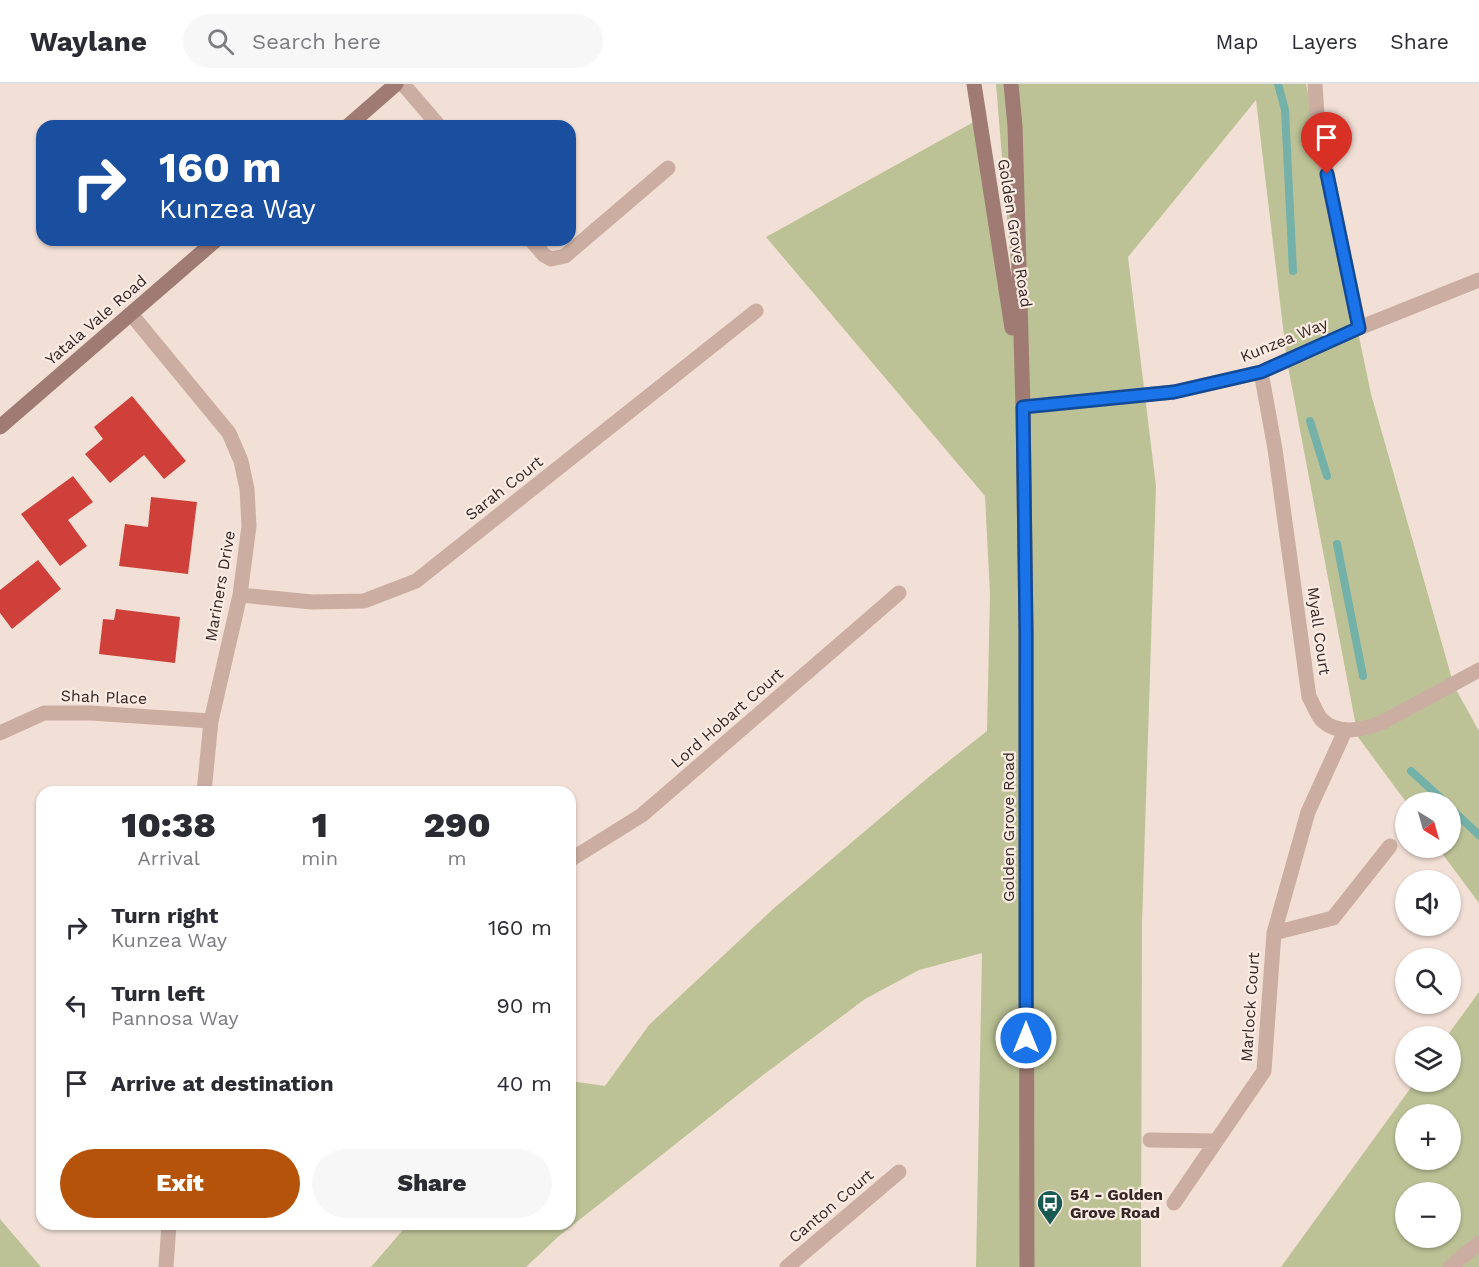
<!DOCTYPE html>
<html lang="en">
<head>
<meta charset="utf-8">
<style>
	body { margin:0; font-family:"Work Sans",sans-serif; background:#f7f7f7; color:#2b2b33; height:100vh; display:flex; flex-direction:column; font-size:22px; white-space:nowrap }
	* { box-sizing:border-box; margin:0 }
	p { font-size:20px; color:#7c7c81 }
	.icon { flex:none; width:33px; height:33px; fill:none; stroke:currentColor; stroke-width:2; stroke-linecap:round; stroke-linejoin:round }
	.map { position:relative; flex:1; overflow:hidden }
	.sheet { position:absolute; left:36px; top:702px; width:540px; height:444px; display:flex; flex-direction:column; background:#fff; border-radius:18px; box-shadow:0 2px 4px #0004 }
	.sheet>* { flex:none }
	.guide { position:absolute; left:36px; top:36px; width:540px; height:126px; border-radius:18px; box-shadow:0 2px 4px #0004; background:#1a4fa0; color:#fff; overflow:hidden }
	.needle { width:39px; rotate:143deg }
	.buttons { position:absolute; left:1395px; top:708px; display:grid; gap:12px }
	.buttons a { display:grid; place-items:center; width:66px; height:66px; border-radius:50%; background:#fff; box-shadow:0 2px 4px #0004; font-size:30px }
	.pin { position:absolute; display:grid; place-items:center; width:51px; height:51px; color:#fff; margin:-62px -26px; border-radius:50% 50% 50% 0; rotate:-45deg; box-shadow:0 0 6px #0007 }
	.pin .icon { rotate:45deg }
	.me { position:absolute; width:66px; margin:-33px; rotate:0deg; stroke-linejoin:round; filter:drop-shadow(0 0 4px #0008) }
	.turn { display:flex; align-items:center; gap:21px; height:126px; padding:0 24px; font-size:27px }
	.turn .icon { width:78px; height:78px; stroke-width:2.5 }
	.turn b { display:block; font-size:42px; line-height:51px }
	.eta { display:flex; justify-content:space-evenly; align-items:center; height:102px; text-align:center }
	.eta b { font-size:36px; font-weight:800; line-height:42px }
	.cta { display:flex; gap:12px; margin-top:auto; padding:12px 24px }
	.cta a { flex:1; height:69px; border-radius:36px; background:#b45309; color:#fff; font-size:24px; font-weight:800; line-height:69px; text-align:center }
	.cta a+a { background:#f7f7f7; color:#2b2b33 }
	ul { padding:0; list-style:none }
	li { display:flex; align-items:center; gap:18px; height:78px; padding:0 24px }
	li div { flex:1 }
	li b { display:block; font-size:22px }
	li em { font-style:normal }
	header { display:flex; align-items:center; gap:36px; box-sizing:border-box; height:84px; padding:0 30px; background:#fff; border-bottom:2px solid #e1e1e2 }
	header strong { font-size:28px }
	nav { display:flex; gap:33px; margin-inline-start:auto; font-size:21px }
	.search { width:420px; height:54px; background:#f7f7f7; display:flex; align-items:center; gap:15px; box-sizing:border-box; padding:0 21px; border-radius:33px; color:#7c7c81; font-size:22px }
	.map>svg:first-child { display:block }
	.green { fill:#bcc296; fill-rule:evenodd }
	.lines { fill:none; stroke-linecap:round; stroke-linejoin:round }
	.stream { stroke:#74b1a8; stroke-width:8 }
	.building { fill:#ce4039 }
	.service { stroke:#cbada2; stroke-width:15 }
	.minor { stroke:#cbada2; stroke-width:15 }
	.secondary { stroke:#9f7b73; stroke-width:15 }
	.route-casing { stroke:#114b97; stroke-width:15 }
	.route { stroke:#1a73e8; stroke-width:10 }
	.labels { text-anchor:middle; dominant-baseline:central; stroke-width:4.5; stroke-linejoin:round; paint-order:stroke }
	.street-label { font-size:16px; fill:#352725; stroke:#faebe3 }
	.poi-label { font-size:16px; font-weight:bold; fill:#352725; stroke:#faebe3; text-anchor:start }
</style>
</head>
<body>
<header>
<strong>Waylane</strong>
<div class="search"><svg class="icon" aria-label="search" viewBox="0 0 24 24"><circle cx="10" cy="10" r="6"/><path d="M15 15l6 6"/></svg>Search here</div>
<nav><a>Map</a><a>Layers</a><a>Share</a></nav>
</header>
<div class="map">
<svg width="1479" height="1183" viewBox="0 0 1479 1183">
	<rect width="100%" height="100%" fill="#f2e0d6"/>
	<!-- green -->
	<path class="green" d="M996,0H1306L1371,310L1454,602L1479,647V819L1438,764H1450V718H1406L1358,653L1287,277L1256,16L1128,173L1156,402L1142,840L1141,1183H976L982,869L919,886L865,915L763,991L559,1152L526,1183H371L408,1140H570V997L605,1002L649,941L773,825L930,692L987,647L990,510L985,412L766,153L979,35L1020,292Z
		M1479,908V1183H1281L1415,998H1450V952H1447ZM1406,1030H1450V1076H1406ZM1406,1108H1450V1154H1406Z
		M0,1135L41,1183H0Z"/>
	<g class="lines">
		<!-- stream -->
		<path class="stream" d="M1278,0L1285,26L1293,187
			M1310,337L1327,392
			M1337,460L1363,592
			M1411,687L1445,718
			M1450,724L1479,751"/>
	</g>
	<!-- building -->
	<path class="building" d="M132,312L186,377L164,395L144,371L110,399L85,370L103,355L94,343Z
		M73,392L93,418L68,436L87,462L60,482L21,430Z
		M151,413L197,418L188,490L119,482L125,440L148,443Z
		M38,476L61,505L12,545L0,529V506Z
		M116,525L180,533L175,579L99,570L103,535L114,536Z"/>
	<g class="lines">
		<!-- service -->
		<path class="service" d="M403,0L439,42
			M531,156L544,171L551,175L565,172L668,84"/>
		<!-- minor -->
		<path class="minor" d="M1315,0L1318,47L1359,244
			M131,230L229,349L241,377L247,405L249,442L240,511L211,637L204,708
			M1261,288L1275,365L1309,613C1313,619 1316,629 1321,635C1337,652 1361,646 1381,639L1479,586
			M1023,323L1174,308L1261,288L1359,244L1479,196
			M240,511L312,518L364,517L416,497L756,227
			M0,649L44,629H91L211,637
			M570,776L642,731L899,509
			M1274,849L1333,834L1390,762
			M1150,1056L1216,1057
			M1174,1119L1264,987L1274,849L1308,728L1345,647
			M166,1183L169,1140
			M787,1183L899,1088
			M1450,1183L1479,1159"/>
		<!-- secondary -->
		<path class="secondary" d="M974,0L1012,244
			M1011,0L1015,42L1023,323L1026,547L1027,1183
			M348,42L396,0
			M0,343L216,156"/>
	</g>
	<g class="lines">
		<!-- route casing -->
		<g class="route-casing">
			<path id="route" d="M1026,954V547L1023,323L1174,308L1261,288L1359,244L1327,90"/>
		</g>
		<!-- route -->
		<use href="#route" class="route"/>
	</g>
	<!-- icons -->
	<defs>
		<g id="bus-pin" transform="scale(1.35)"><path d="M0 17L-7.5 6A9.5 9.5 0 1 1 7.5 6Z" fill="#185951" stroke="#faebe3"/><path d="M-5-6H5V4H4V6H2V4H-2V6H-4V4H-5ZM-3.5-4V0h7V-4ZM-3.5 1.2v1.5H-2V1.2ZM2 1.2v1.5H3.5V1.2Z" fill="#fff"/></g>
	</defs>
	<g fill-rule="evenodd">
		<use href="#bus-pin" x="1050" y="1119"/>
	</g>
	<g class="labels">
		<!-- street labels -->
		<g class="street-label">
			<text transform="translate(1015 149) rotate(81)">Golden Grove Road</text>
			<text transform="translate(96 236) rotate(-41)">Yatala Vale Road</text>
			<text transform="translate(1284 256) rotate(-22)">Kunzea Way</text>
			<text transform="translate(504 404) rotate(-38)">Sarah Court</text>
			<text transform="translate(220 502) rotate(-80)">Mariners Drive</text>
			<text transform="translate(1319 547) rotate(82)">Myall Court</text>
			<text transform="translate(104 613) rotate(2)">Shah Place</text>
			<text transform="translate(727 634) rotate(-41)">Lord Hobart Court</text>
			<text transform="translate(1008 743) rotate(-90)">Golden Grove Road</text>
			<text transform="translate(1250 923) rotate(-86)">Marlock Court</text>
			<text transform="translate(831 1122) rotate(-40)">Canton Court</text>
		</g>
		<!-- poi labels -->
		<g class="poi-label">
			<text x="1070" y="1110">54 - Golden<tspan x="1070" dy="18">Grove Road</tspan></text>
		</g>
	</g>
</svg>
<div class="buttons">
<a><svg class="needle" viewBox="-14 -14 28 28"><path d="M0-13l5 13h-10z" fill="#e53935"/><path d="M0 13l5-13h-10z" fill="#7c7c81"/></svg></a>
<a><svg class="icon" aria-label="sound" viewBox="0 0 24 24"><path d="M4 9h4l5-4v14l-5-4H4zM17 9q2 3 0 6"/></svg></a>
<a><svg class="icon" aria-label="search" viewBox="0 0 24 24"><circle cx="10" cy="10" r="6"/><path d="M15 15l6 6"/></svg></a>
<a><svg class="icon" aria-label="layers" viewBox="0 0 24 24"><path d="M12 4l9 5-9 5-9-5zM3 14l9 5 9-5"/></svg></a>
<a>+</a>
<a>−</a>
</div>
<div class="pin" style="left:1327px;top:90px;background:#d93025"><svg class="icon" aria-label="arrive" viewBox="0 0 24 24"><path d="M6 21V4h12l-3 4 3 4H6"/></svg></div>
<svg class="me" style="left:1026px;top:954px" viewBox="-20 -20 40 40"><circle r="17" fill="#1a73e8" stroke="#fff" stroke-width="3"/><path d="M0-11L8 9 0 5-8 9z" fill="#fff"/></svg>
<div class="guide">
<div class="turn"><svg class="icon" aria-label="right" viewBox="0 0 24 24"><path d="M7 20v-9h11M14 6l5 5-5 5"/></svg><div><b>160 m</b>Kunzea Way</div></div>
</div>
<section class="sheet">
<div class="eta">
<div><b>10:38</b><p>Arrival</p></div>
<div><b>1</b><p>min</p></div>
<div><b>290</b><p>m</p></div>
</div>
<ul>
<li><svg class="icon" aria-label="right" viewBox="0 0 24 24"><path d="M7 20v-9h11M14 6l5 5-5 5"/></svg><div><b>Turn right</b><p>Kunzea Way</p></div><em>160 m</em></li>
<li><svg class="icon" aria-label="left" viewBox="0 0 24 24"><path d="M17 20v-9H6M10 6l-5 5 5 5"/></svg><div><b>Turn left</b><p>Pannosa Way</p></div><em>90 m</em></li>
<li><svg class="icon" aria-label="arrive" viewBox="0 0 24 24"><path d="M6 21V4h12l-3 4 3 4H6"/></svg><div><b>Arrive at destination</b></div><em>40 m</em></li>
</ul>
<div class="cta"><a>Exit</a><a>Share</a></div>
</section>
</div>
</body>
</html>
